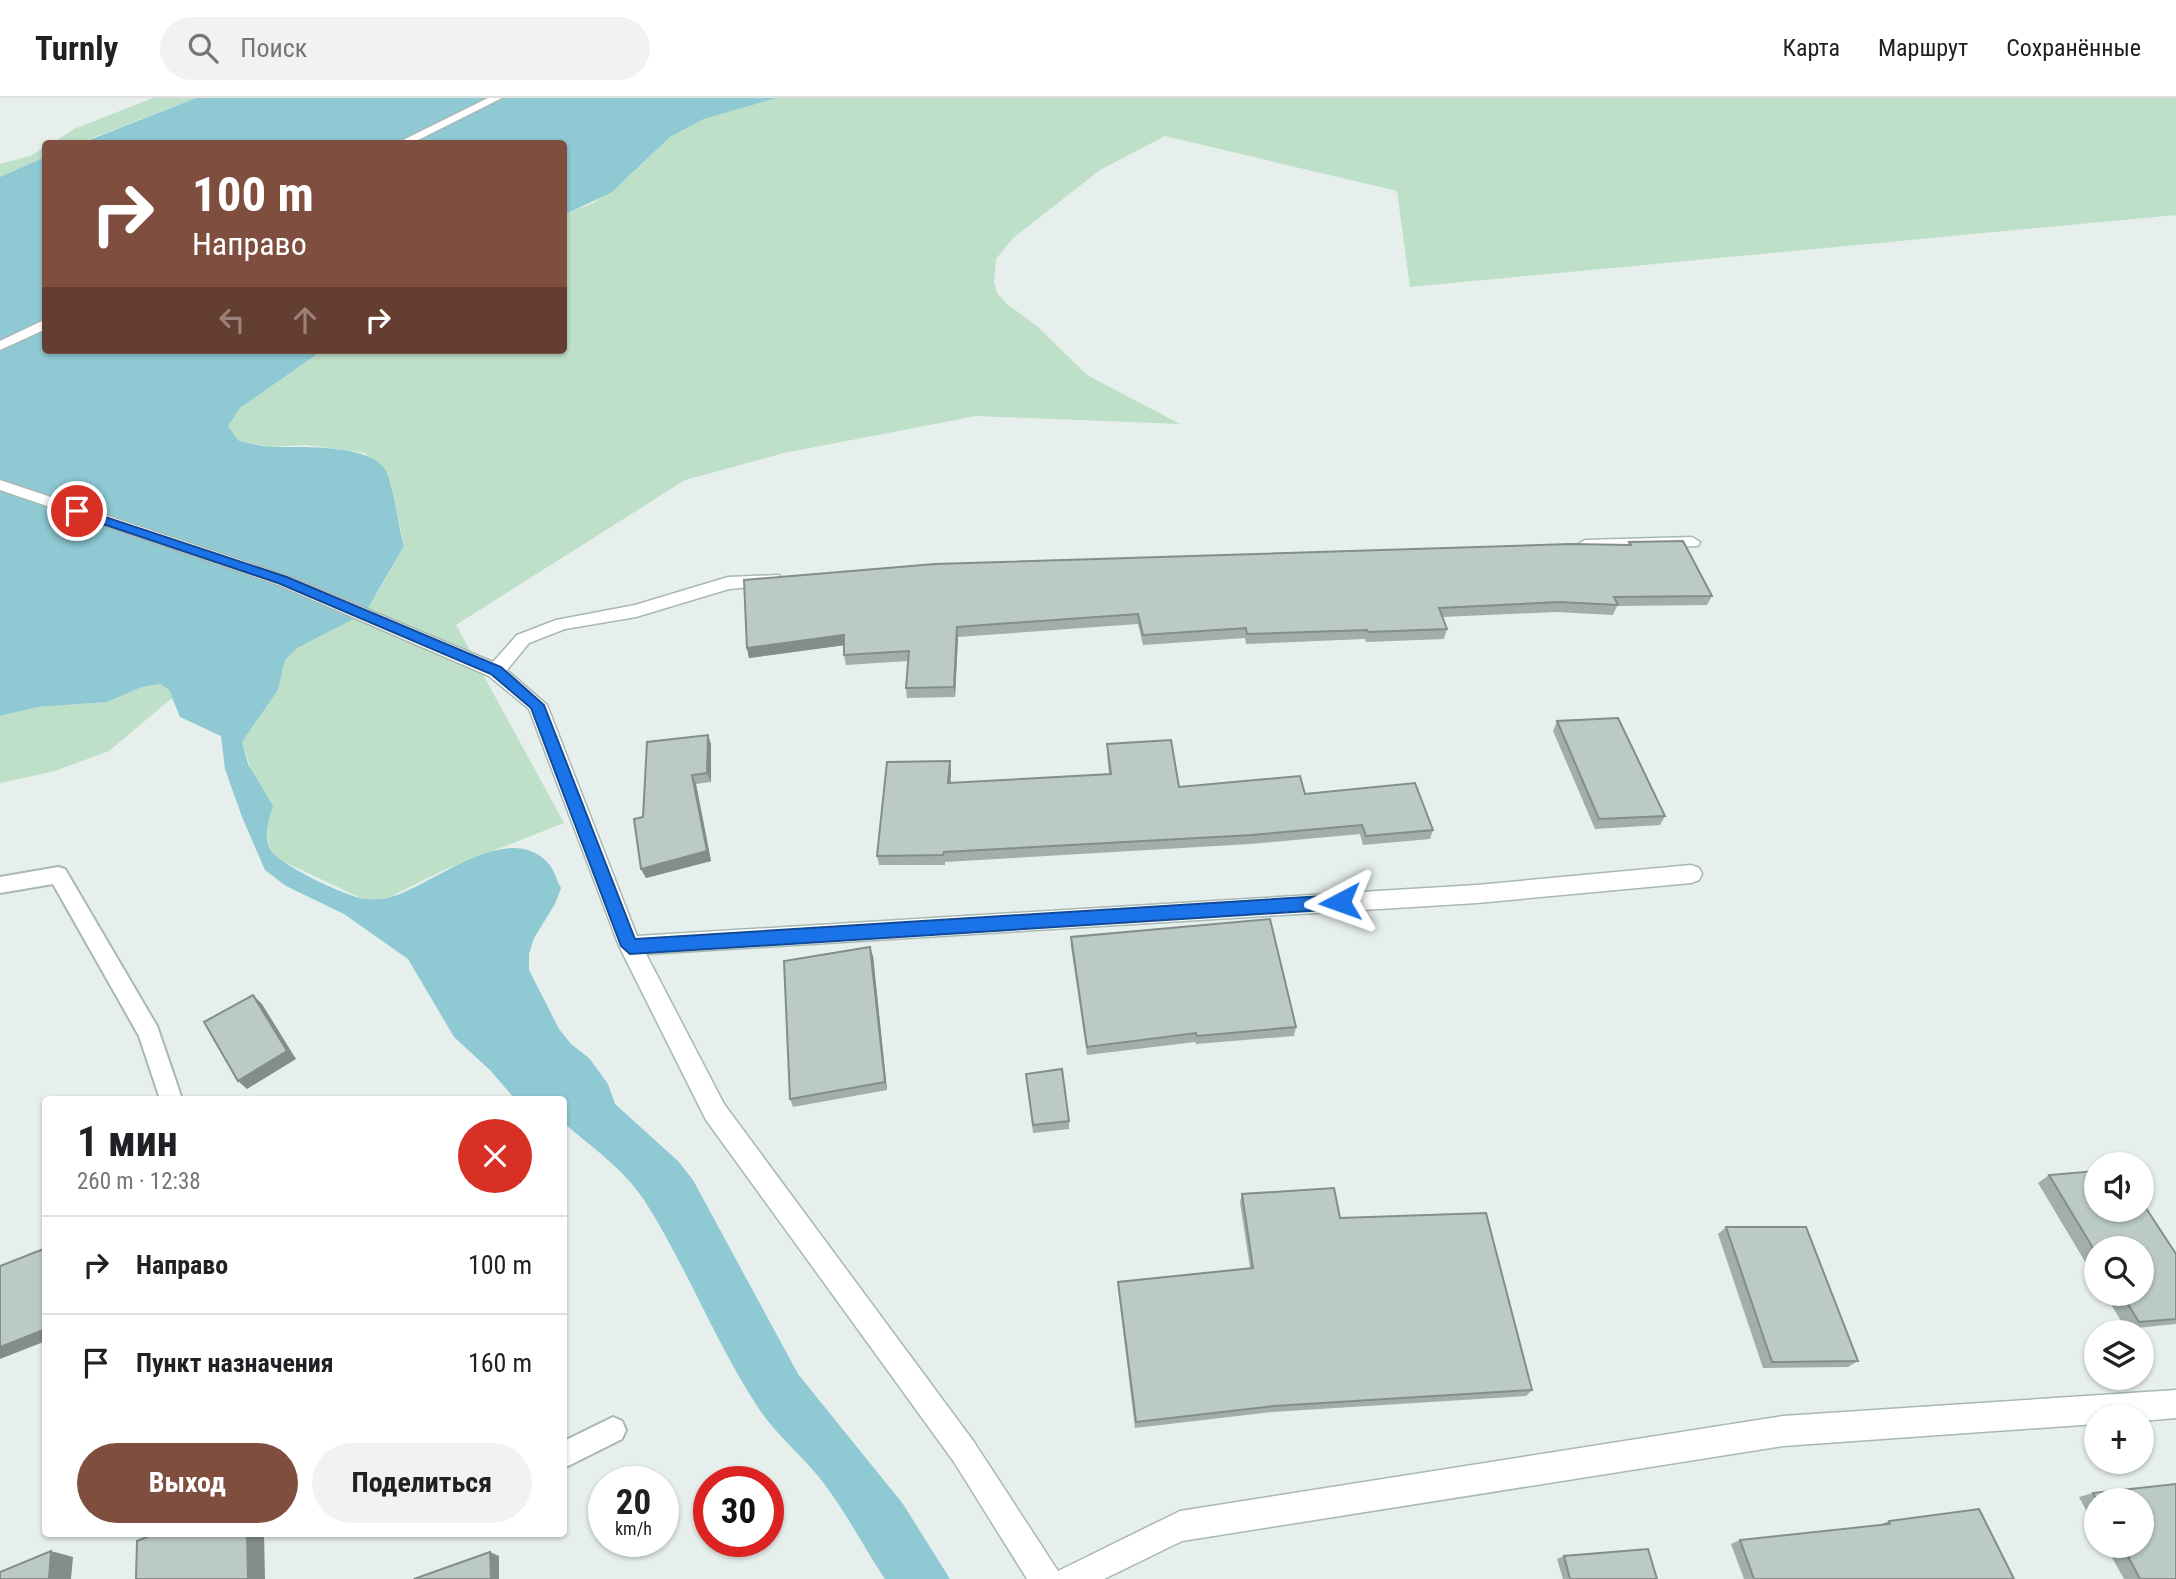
<!DOCTYPE html>
<html lang="ru">
<head>
<meta charset="utf-8">
<style>
	body { margin:0; font-family:"Roboto Condensed",sans-serif; background:#f2f2f2; color:#202124; height:100vh; display:flex; flex-direction:column; font-size:26px; white-space:nowrap }
	* { box-sizing:border-box; margin:0 }
	p { font-size:23px; color:#757577 }
	.icon { flex:none; width:38px; height:38px; fill:none; stroke:currentColor; stroke-width:2; stroke-linecap:round; stroke-linejoin:round }
	.map { position:relative; flex:1; overflow:hidden }
	.side { position:absolute; left:42px; top:998px; width:525px; height:441px; display:flex; flex-direction:column; background:#fff; border-radius:7px; box-shadow:0 2px 5px #0004 }
	.side>* { flex:none }
	.top-card { position:absolute; left:42px; top:42px; width:525px; height:214px; border-radius:7px; box-shadow:0 2px 5px #0004; background:#7f4e3f; color:#fff; overflow:hidden }
	.tools { position:absolute; left:2084px; top:1054px; display:grid; gap:14px }
	.tools a { display:grid; place-items:center; width:70px; height:70px; border-radius:50%; background:#fff; box-shadow:0 2px 5px #0004; font-size:35px }
	.speed { position:absolute; left:588px; top:1368px; display:flex; gap:14px; font-size:35px; font-weight:700; text-align:center }
	.speed>* { display:grid; place-content:center; width:91px; height:91px; border-radius:50%; background:#fff; box-shadow:0 2px 5px #0004; line-height:1 }
	.speed small { font-size:18px; font-weight:400 }
	.speed .limit { border:10px solid #d22; background:#fff; color:#111 }
	.pin { position:absolute; display:grid; place-items:center; width:60px; height:60px; color:#fff; margin:-30px; border:4px solid #fff; border-radius:50%; box-shadow:0 2px 7px #0007 }
	.me { position:absolute; width:77px; margin:-38px; rotate:266deg; stroke-linejoin:round; filter:drop-shadow(0 0 5px #0008) }
	.turn { display:flex; align-items:center; gap:24px; height:147px; padding:0 35px; font-size:32px }
	.turn .icon { width:91px; height:91px; stroke-width:2.5 }
	.turn b { display:block; font-size:49px; line-height:60px }
	.lanes { display:flex; align-items:center; height:66px; padding:0 35px; background:#0003; justify-content:center; gap:35px; direction:ltr }
	.lanes .off { opacity:.35 }
	.round { display:grid; place-items:center; flex:none; width:74px; height:74px; border-radius:37px; background:#f2f2f2 }
	.headline { display:flex; align-items:center; justify-content:space-between; height:119px; padding:0 35px }
	h1 { font-size:42px; font-weight:700; line-height:52px }
	.primary-button { display:flex; gap:14px; margin-top:auto; padding:14px 35px }
	.primary-button a { flex:1; height:80px; border-radius:42px; background:#7f4e3f; color:#fff; font-size:28px; font-weight:700; line-height:80px; text-align:center }
	.primary-button a+a { background:#f2f2f2; color:#202124 }
	ul { padding:0; list-style:none }
	li { display:flex; align-items:center; gap:21px; height:98px; padding:0 35px; border-top:2px solid #e0e0e0 }
	li div { flex:1 }
	li b { display:block; font-size:26px }
	li em { font-style:normal }
	header { display:flex; align-items:center; gap:42px; box-sizing:border-box; height:98px; padding:0 35px; background:#fff; border-bottom:2px solid #e0e0e0 }
	header strong { font-size:33px }
	nav { display:flex; gap:38px; margin-inline-start:auto; font-size:24px }
	.search { width:490px; height:63px; background:#f2f2f2; display:flex; align-items:center; gap:18px; box-sizing:border-box; padding:0 24px; border-radius:38px; color:#757577; font-size:26px }
	.map>svg:first-child { display:block }
	.green { fill:#bfe0c8 }
	.water { fill:#8ec9d4 }
	.lines { fill:none; stroke-linecap:round; stroke-linejoin:round }
	.lane-casing { stroke:#a8b8b2; stroke-width:4 }
	.street-casing { stroke:#a8b8b2; stroke-width:3 }
	.lane { fill:#fff; fill-rule:evenodd }
	.street { fill:#fff; fill-rule:evenodd }
	.wall { fill:#a1aea9 }
	.shaded-wall { fill:#838d89 }
	.building { fill:#bbcac4; stroke:#838d89; stroke-width:2 }
	.route { fill:#1a73e8; stroke:#114b97; stroke-width:2 }
</style>
</head>
<body>
<header>
<strong>Turnly</strong>
<div class="search"><svg class="icon" aria-label="search" viewBox="0 0 24 24"><circle cx="10" cy="10" r="6"/><path d="M15 15l6 6"/></svg>Поиск</div>
<nav><a>Карта</a><a>Маршрут</a><a>Сохранённые</a></nav>
</header>
<div class="map">
<svg width="2176" height="1481" viewBox="0 0 2176 1481">
	<rect width="100%" height="100%" fill="#e6efeb"/>
	<!-- green -->
	<path class="green" d="M153,0H196L79,45L51,46L74,31Z
		M777,0H2176V117L1410,189L1397,93L1165,38L1100,72L1013,140L996,161L994,184L997,195L1007,206L1037,228L1087,277L1180,326L976,318L784,355L685,382L456,527L564,725L444,772L388,800L365,802L278,761L269,750L267,722L242,644L278,592L285,562L297,550L376,497L404,448L391,385L365,355L307,347L269,349L239,343L228,328L240,310L323,252H564V117L593,105L624,83L670,39L704,21Z
		M45,49V59L0,79V66L30,58Z
		M160,586L169,592L172,600L109,653L55,673L0,685V618L38,609L107,604L142,589Z"/>
	<!-- water -->
	<path class="water" d="M196,0H777L704,21L670,39L612,94L564,117V46H79Z
		M45,59L46,252H323L240,310L228,328L239,343C249,345 261,348 271,349C298,349 368,346 384,370C394,384 398,429 404,448L365,515L297,550L285,562L278,592L242,644L248,666L273,708C268,721 265,736 269,749C274,765 349,800 366,801C372,802 381,801 387,800C431,790 507,719 549,766C554,772 557,783 561,790L555,806L534,840L529,856V872L559,931L571,946L589,960L608,986L615,1006L678,1063L693,1082L798,1276L903,1406L950,1481H885C863,1448 846,1414 822,1383C802,1357 777,1338 759,1311C715,1244 687,1169 644,1102C624,1071 590,1048 564,1025V1001L514,1000L490,972L454,939L408,861L344,816L286,788L265,772L242,719L225,671L221,638L180,619L169,592L160,586L142,589L107,604L38,609L0,618V79Z"/>
	<g class="lines">
		<!-- lane casing -->
		<g class="lane-casing">
			<path id="lane" d="M58,769L65,771L157,928L182,1001H160L139,938L53,786L0,795V779Z
				M613,1319L622,1323L626,1332L622,1341L564,1370V1343Z"/>
		</g>
		<!-- street casing -->
		<g class="street-casing">
			<path id="street" d="M488,0H502L410,46H395Z
				M46,221V231L0,252V243Z
				M0,382L288,478L493,564L517,537L556,522L635,507L728,479L779,477L782,481L779,485L773,487L729,491L636,519L565,531L529,545L507,572L547,607L637,838L1477,787L1691,767L1699,770L1702,776L1699,782L1691,785L1477,805L646,856L724,1006L974,1344L1058,1473L1180,1413L1783,1318L2176,1292V1320L2142,1323V1318H2096V1326L1783,1348L1182,1443L1104,1481H1027L954,1364L706,1022L619,848L529,611L489,578L276,486L0,392Z
				M1692,439L1700,444L1698,448L1585,452L1577,447L1585,442Z"/>
		</g>
		<!-- lane -->
		<use href="#lane" class="lane"/>
		<!-- street -->
		<use href="#street" class="street"/>
	</g>
	<!-- wall -->
	<path class="wall" d="M1629,444L1712,498L1707,507L1617,508L1613,517L1556,514L1442,519L1447,531L1444,541L1366,544L1365,541L1246,546L1245,540L1143,547L1138,526L958,539L955,599L907,600L906,590L908,563L846,567L844,557V547L749,560L747,550L1628,447Z
		M1557,623L1665,718L1660,727L1595,731L1553,633Z
		M708,637L711,646V684L696,686L711,763L646,780L641,771Z
		M1107,646L1179,689L1305,696L1433,732L1430,741L1363,747L1360,736L1250,746L945,764V767H879L877,758L950,663L951,673L950,685L1109,676L1107,656Z
		M1071,839L1296,929L1294,938L1196,946L1195,944L1087,957L1071,848Z
		M873,858L887,992L793,1009L790,1001Z
		M1026,976L1069,1023V1031L1033,1035Z
		M2049,1077L2176,1156V1226L2126,1231L2104,1195H2142L2096,1150V1182L2038,1085Z
		M1242,1096L1340,1120L1532,1292L1526,1298L1272,1314L1135,1330L1118,1191V1184L1250,1170L1240,1104Z
		M1726,1129L1858,1263L1848,1269L1763,1270L1718,1136Z
		M2093,1395L2176,1481H2124L2105,1447H2142L2096,1402V1431L2079,1399Z
		M1889,1423L2014,1481H1744L1731,1446L1740,1442L1879,1427Z
		M1564,1458L1657,1481H1563L1557,1461Z"/>
	<!-- shaded-wall -->
	<path class="shaded-wall" d="M957,529L958,539L955,599L954,589Z
		M844,537L846,547L749,560L747,550Z
		M708,637L711,646V684L707,675Z
		M950,663L951,673L950,695L948,685Z
		M692,677L696,686L711,763L646,780L641,771Z
		M870,849L873,858L887,992L885,984Z
		M253,897L262,906L296,961L247,991L238,983Z
		M46,1231V1243L0,1261V1249Z
		M247,1435H264L265,1481H248Z
		M51,1453L73,1459L71,1481H49Z
		M490,1454L499,1458V1481H491Z"/>
	<!-- building -->
	<path class="building" d="M1683,443L1712,498L1614,499L1618,507L1559,504L1439,510L1447,531L1368,534L1367,532L1247,536L1246,530L1143,537L1138,516L957,529L954,589L906,590L909,553L844,557V537L747,550L744,482L935,466L1570,446L1631,447L1629,444Z
		M1618,620L1665,718L1599,721L1557,623Z
		M708,637L707,675L692,677L707,753L641,771L634,721L643,719L647,644Z
		M1171,642L1179,689L1300,678L1305,696L1415,685L1433,732L1366,738L1362,727L1252,737L944,754L943,757L877,758L887,664L950,663L948,685L1111,676L1107,646Z
		M1270,821L1296,929L1197,938L1196,935L1087,949L1071,839Z
		M870,849L885,984L790,1001L784,863Z
		M253,897L287,953L238,983L204,924Z
		M1062,971L1069,1023L1033,1027L1026,976Z
		M2096,1073V1111H2142V1104L2176,1156V1221L2139,1224L2121,1195H2142V1150H2096V1155L2049,1077Z
		M1334,1090L1340,1120L1486,1115L1532,1292L1274,1308L1136,1324L1118,1184L1253,1170L1242,1096Z
		M1726,1129H1806L1858,1263L1772,1264Z
		M46,1150V1231L0,1249V1168Z
		M2176,1386V1481H2140L2122,1447H2142V1402H2097L2093,1395Z
		M1979,1411L2014,1481H1754L1740,1442L1890,1426L1889,1423Z
		M156,1435H247L248,1481H136L137,1443Z
		M1648,1451L1657,1481H1570L1564,1458Z
		M51,1453L49,1481H0V1474Z
		M490,1454L491,1481H414Z"/>
	<!-- route -->
	<path class="route" d="M73,411H81L287,479L501,569L544,607L635,841L1340,797L1349,804L1340,811L630,856L621,848L531,610L491,576L278,485L73,416Z"/>
</svg>
<div class="tools">
<a><svg class="icon" aria-label="sound" viewBox="0 0 24 24"><path d="M4 9h4l5-4v14l-5-4H4zM17 9q2 3 0 6"/></svg></a>
<a><svg class="icon" aria-label="search" viewBox="0 0 24 24"><circle cx="10" cy="10" r="6"/><path d="M15 15l6 6"/></svg></a>
<a><svg class="icon" aria-label="layers" viewBox="0 0 24 24"><path d="M12 4l9 5-9 5-9-5zM3 14l9 5 9-5"/></svg></a>
<a>+</a>
<a>−</a>
</div>
<div class="speed"><div>20<small>km/h</small></div><div class="limit">30</div></div>
<div class="pin" style="left:77px;top:413px;background:#d93025"><svg class="icon" aria-label="arrive" viewBox="0 0 24 24"><path d="M6 21V4h12l-3 4 3 4H6"/></svg></div>
<svg class="me" style="left:1340px;top:804px" viewBox="-20 -20 40 40"><path d="M0-17L14 15 0 8-14 15z" fill="#1a73e8" stroke="#fff" stroke-width="4"/></svg>
<div class="top-card">
<div class="turn"><svg class="icon" aria-label="right" viewBox="0 0 24 24"><path d="M7 20v-9h11M14 6l5 5-5 5"/></svg><div><b>100 m</b>Направо</div></div>
<div class="lanes"><svg class="icon off" aria-label="left" viewBox="0 0 24 24"><path d="M17 20v-9H6M10 6l-5 5 5 5"/></svg><svg class="icon off" aria-label="ahead" viewBox="0 0 24 24"><path d="M12 20V5M6 11l6-6 6 6"/></svg><svg class="icon" aria-label="right" viewBox="0 0 24 24"><path d="M7 20v-9h11M14 6l5 5-5 5"/></svg></div>
</div>
<section class="side">
<div class="headline"><div><h1>1 мин</h1><p>260 m · 12:38</p></div><a class="round" style="background:#d93025;color:#fff"><svg class="icon" aria-label="close" viewBox="0 0 24 24"><path d="M6 6l12 12M18 6L6 18"/></svg></a></div>
<ul>
<li><svg class="icon" aria-label="right" viewBox="0 0 24 24"><path d="M7 20v-9h11M14 6l5 5-5 5"/></svg><div><b>Направо</b></div><em>100 m</em></li>
<li><svg class="icon" aria-label="arrive" viewBox="0 0 24 24"><path d="M6 21V4h12l-3 4 3 4H6"/></svg><div><b>Пункт назначения</b></div><em>160 m</em></li>
</ul>
<div class="primary-button"><a>Выход</a><a>Поделиться</a></div>
</section>
</div>
</body>
</html>
